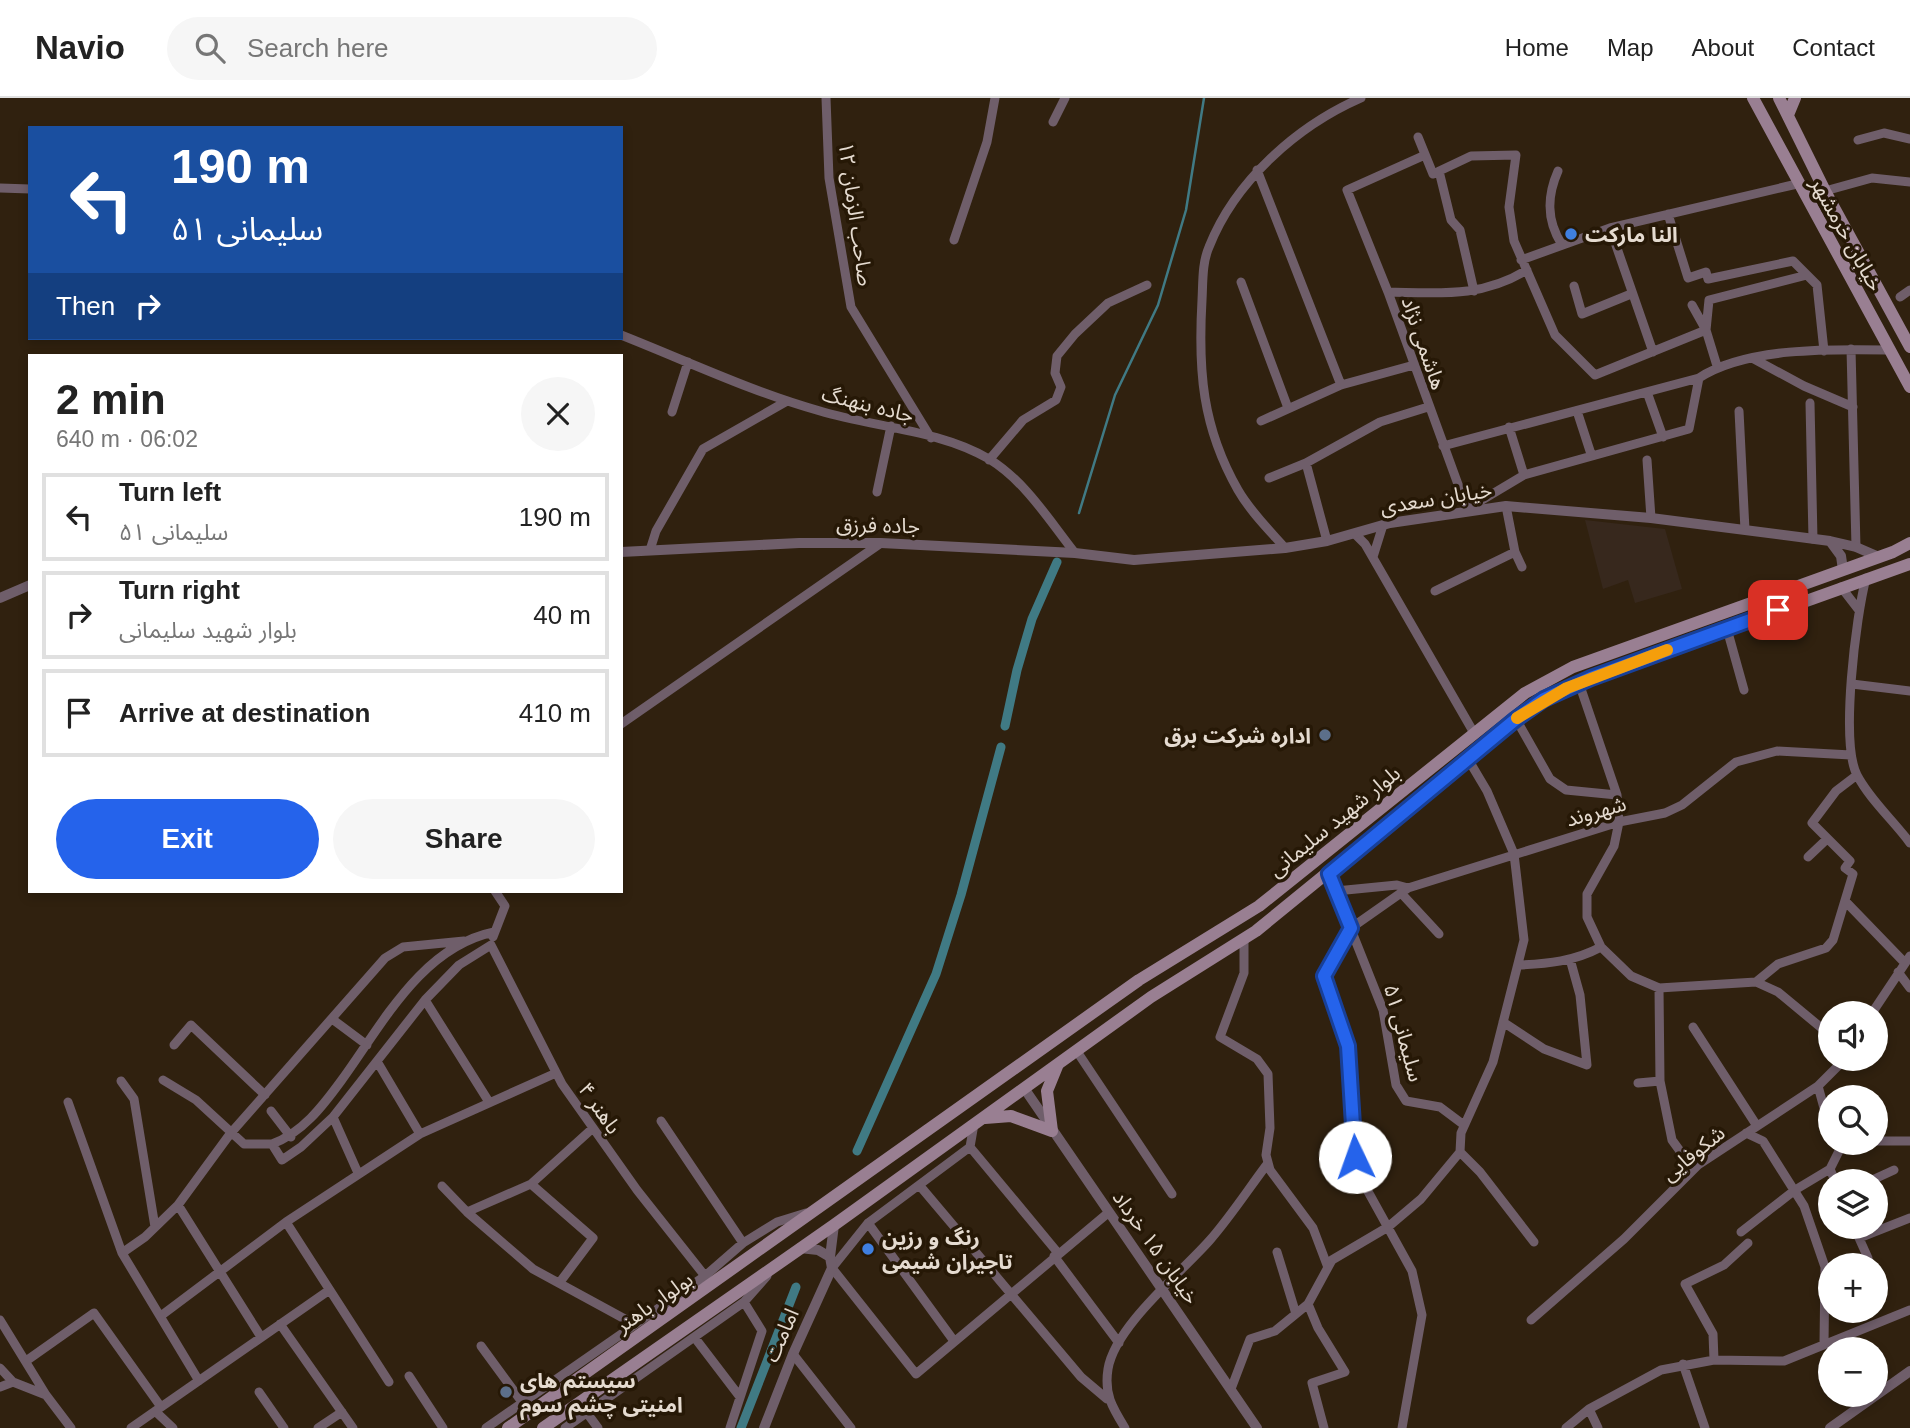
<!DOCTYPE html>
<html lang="en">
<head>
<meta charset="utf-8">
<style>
	body { margin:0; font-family:Helvetica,"Noto Sans Arabic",sans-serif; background:#f6f6f6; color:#222; height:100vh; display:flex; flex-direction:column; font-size:26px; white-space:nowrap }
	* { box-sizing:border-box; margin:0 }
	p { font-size:23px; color:#767676 }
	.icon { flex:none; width:38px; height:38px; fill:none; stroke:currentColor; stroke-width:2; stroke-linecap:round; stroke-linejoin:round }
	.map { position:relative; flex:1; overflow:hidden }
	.details { position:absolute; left:28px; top:256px; width:595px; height:539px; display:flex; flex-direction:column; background:#fff; border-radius:0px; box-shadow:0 4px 10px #0003 }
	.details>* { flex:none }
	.hud { position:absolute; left:28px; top:28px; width:595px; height:214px; border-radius:0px; box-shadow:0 4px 10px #0003; background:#1a4fa0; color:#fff; overflow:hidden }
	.tools { position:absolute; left:1818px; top:903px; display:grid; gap:14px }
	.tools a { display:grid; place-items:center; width:70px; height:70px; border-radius:50%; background:#fff; box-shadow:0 4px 10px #0003; font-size:35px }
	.pin { position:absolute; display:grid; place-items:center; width:60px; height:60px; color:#fff; margin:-30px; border-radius:14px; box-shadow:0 4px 10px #0006 }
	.me { position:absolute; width:77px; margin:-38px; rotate:357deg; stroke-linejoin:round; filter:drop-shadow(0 0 5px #0008) }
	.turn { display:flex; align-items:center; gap:24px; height:147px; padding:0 28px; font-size:32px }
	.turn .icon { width:91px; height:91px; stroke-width:2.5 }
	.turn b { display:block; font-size:49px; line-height:60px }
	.then { display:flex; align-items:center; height:66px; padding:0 28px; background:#0003; gap:14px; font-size:26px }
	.round { display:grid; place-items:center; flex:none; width:74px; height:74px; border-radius:37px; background:#f6f6f6 }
	.summary { display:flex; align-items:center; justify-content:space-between; height:119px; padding:0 28px }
	h1 { font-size:42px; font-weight:600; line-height:52px }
	.action { display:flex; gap:14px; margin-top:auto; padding:14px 28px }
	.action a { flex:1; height:80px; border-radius:42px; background:#2563eb; color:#fff; font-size:28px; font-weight:600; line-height:80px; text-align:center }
	.action a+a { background:#f6f6f6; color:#222 }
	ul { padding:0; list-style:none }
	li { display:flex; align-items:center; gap:21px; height:88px; margin:0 14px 10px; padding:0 14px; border:4px solid #e0e0e0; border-radius:0px }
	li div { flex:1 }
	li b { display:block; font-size:26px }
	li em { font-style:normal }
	header { display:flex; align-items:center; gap:42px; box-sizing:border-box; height:98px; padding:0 35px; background:#fff; border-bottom:2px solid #e0e0e0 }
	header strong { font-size:33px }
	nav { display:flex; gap:38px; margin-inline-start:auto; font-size:24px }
	.search { width:490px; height:63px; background:#f6f6f6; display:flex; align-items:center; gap:18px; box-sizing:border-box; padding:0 24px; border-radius:38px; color:#767676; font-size:26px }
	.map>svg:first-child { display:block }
	.education { fill:#37281d }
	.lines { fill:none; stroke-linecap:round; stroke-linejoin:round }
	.stream { stroke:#407a84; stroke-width:2.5 }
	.canal { stroke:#407a84; stroke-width:9 }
	.minor { stroke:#6f5e6a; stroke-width:9 }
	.tertiary { stroke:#6f5e6a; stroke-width:10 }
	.secondary { stroke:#997f92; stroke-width:12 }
	.route-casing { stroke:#184099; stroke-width:18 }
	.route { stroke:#2563eb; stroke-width:12 }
	.slow { stroke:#f59e0b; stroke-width:12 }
	.shop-dot { fill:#3f7fe0; stroke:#261806; stroke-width:2.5 }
	.service-dot { fill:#5c6f8a; stroke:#261806; stroke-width:2.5 }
	.labels { text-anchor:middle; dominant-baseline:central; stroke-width:7; stroke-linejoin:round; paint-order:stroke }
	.street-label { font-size:21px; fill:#e5dbd0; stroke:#261806 }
	.poi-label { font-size:21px; font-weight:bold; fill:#e5dbd0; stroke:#261806; text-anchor:start }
</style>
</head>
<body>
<header>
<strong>Navio</strong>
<div class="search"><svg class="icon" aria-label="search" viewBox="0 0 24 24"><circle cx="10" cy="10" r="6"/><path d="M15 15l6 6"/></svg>Search here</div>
<nav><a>Home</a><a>Map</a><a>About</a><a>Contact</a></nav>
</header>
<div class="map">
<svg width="1910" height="1330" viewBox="0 0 1910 1330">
	<rect width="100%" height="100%" fill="#30210f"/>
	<!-- education -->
	<path class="education" d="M1585,422L1665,431L1682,491L1635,505L1628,482L1603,491Z"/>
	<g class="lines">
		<!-- stream -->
		<path class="stream" d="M1079,415L1115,297L1158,207L1186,112L1204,0"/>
		<!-- canal -->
		<path class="canal" d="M1005,628L1017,572L1032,521L1057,464
			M857,1053L936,876L961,797L1001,649
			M741,1330L796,1189"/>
		<!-- minor -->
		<path class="minor" d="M826,0L829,80L851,209L931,340
			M1053,24L1065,0
			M1418,39L1433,76L1471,58L1516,57L1509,109L1514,143L1555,237L1595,277L1706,232
			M1858,42L1884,35L1910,41
			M1425,57L1347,92L1388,194L1467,411L1524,377L1689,331L1699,280
			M1257,72L1341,287
			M1439,73L1451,122L1460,132L1474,193
			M1558,73C1547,98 1546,122 1562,147
			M0,90L30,91
			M1825,93L1872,80L1910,84
			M1668,116L1688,180L1706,174L1708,181L1793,163L1817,187L1824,253
			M1610,130L1653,254
			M954,142L987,44L995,0
			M1521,162L1610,130L1797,86
			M1241,184L1288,310
			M1574,188L1582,216L1631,196
			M1388,194C1440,195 1481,200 1527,172
			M1900,199L1910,192
			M1692,207L1706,232L1717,268
			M1706,232L1709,202L1807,177
			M621,237C687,263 752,294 820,313C873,329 940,332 989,361C1025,383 1049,422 1075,455
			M1851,251L1856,449
			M1754,261L1804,288L1853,309
			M1647,294L1663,339
			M1810,305L1813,441
			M1577,313L1591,356
			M1739,313L1745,432
			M672,314L688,264
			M1261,323L1341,287L1414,267
			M1509,329L1524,377
			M1443,348L1699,280C1746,249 1833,251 1889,252
			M989,362L1023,322L1056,302L1061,289L1055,275L1057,258L1075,236L1108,205L1147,187
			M1647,362L1651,420
			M1306,365L1327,443
			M1269,380L1306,365L1380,324L1428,309
			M877,394L891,328
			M1506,408L1515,454L1522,469
			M1355,436L1365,446L1474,635
			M1285,450C1269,432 1250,413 1238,392C1202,329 1198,272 1202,202C1203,184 1202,165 1209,149C1235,83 1297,28 1361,0
			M650,452L656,433L703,351L787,303
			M1373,459L1383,427
			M1866,480C1856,518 1840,644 1857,677C1870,702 1894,723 1910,745
			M1841,489L1858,511
			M1435,493L1515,454
			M1727,531L1744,592
			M1579,585L1617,697L1619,724L1614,748L1587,796V819L1601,849L1631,878L1659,890L1756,884L1778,894L1830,937
			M1852,586L1910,593
			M1516,621L1550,681L1566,692L1617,697
			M621,626L881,445
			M1808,759L1827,741
			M1329,776L1383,912L1396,987L1406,1003L1440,1009L1464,1027
			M1336,793L1397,787L1408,790
			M1401,795L1439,836
			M1846,804L1905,865
			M493,839L505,808L495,793
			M1244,841V875L1220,939L1257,961L1268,976L1270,1030L1266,1057L1270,1072L1313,1130L1327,1167
			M491,847L562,986L637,1092L705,1178
			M1518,867C1548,866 1575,863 1601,849
			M1898,874L1910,890
			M1756,884L1778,866L1826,850L1833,842L1853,776L1845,770L1850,763L1812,725L1836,693L1857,677
			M1659,890L1660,983L1672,1042L1693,1071
			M425,902L489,1004
			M1872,915L1910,858
			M332,921L367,947
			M1503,924L1544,951L1587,967L1580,897L1570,861
			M1693,929L1757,1028
			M174,947L191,927L265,997
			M1076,952L1172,1096
			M378,965L420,1036
			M163,982L196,1002L244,1046H272L282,1062L301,1049L333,1019L425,902L459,867L491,847
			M121,983L134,1001L155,1129
			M1638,985L1660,983
			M1818,988L1830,1032
			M68,1004L122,1155L199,1283
			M271,1013L291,1039
			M333,1019L358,1075
			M661,1023L743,1145
			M974,1026L970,1049L868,1125L832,1170L916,1276L1108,1115
			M1746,1035L1763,1043L1804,1108L1825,1169L1824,1246
			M1876,1043H1910
			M272,1046C302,1035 322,1009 341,983C382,927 421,849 494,834
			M970,1049L1058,1155
			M1460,1054L1480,1074L1534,1144
			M1830,1071L1835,1083
			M1870,1083L1894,1072
			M531,1086L593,1140L560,1184
			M442,1088L467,1114L533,1171L634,1226
			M920,1088L1081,1279L1107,1301
			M178,1107L261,1239
			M467,1114L531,1086L593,1030
			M286,1124L389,1284
			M868,1125L954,1243
			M1854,1129L1868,1160
			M1741,1134L1795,1092L1830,1071L1843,1045
			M1859,1140L1910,1120
			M1277,1154L1296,1216
			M122,1155L145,1139L178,1107L230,1036L385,860L403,849L464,843
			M1054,1158L1119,1245
			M1308,1206L1318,1230L1345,1274L1312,1285L1324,1330
			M162,1217L286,1124L420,1036L556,975
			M0,1222L46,1297L71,1330
			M1531,1222L1624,1141L1698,1067L1818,988L1845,961
			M280,1226L353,1330
			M695,1240L740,1299
			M481,1248L522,1304
			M793,1256L851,1330
			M1714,1262L1713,1236L1685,1186L1724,1167L1748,1145
			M26,1263L94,1215L161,1309
			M1683,1266L1705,1330
			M0,1270L13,1284L46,1297
			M409,1278L443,1330
			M0,1289L13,1284
			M1231,1291L1250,1241L1275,1233L1308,1206L1332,1162L1388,1129L1421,1101L1460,1054L1461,1035L1493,964L1524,842L1514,756L1487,693L1468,661
			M259,1294L284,1330
			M1857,1297L1861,1307
			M1589,1311L1598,1330
			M155,1313L173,1330
			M587,1315L598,1330
			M131,1330L328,1193
			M318,1330L342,1314
			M486,1330L705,1178L743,1145L777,1124L806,1115
			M565,1330L744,1204L767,1178
			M730,1330L762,1233L744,1204
			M1125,1330C1112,1309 1104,1296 1108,1271C1115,1228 1182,1174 1210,1142C1231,1118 1249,1090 1268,1065
			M1402,1330L1422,1217L1412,1173L1355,1070L1348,948L1324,878L1351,830L1408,790L1619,724L1665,715L1682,707L1736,664L1777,653L1851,657
			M1566,1330L1589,1311L1661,1272L1714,1262L1784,1263L1910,1212"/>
		<!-- tertiary -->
		<path class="tertiary" d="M1830,443L1841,458L1843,472
			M621,454L799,445H881L1075,455L1134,462L1285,450L1327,443L1390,425L1506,408L1651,420L1830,443L1856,449L1879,459
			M0,500L30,487
			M1024,990L1257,1330
			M800,1150L818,1152L830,1159L834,1127
			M764,1330L793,1256L832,1170L830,1159
			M1830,1330L1910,1273"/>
		<!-- secondary -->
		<path class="secondary" d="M1753,0L1910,289
			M1779,0L1825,93L1910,249
			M1788,17L1795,0
			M985,1020L1011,1018L1052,1033
			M1052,1033L1047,993L1058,966
			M508,1330L1139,882L1259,808L1525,595L1573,569L1893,454L1910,445
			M543,1330L834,1127L1151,899L1256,833L1516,621L1544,601L1591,580L1910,466"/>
	</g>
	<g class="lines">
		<!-- route casing -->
		<g class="route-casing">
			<path id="route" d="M1355,1059L1348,948L1324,878L1351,830L1329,776L1516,621L1544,601L1591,580L1778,512"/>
		</g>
		<!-- route -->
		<use href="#route" class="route"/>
		<!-- slow -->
		<path class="slow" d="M1517,620L1567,590L1667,552"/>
	</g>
	<!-- markers -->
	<g class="shop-dot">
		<circle cx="1571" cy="136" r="7"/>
		<circle cx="868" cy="1151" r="7"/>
	</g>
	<g class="service-dot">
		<circle cx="1325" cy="637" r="7"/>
		<circle cx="506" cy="1294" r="7"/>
	</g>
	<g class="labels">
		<!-- street labels -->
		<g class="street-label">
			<text transform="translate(856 116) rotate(82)">صاحب الزمان ۱۲</text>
			<text transform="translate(1847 136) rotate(61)">خیابان خرمشهر</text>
			<text transform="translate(1424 245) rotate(71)">هاشمی نژاد</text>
			<text transform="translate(868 306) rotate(14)">جاده بنهنگ</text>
			<text transform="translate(1436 400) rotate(-9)">خیابان سعدی</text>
			<text transform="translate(878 427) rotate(1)">جاده فرزق</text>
			<text transform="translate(1596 713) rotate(-16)">شهروند</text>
			<text transform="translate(1334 723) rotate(-39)">بلوار شهید سلیمانی</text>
			<text transform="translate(1404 935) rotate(75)">سلیمانی ۵۱</text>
			<text transform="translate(600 1010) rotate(55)">باهنر ۴</text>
			<text transform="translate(1693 1055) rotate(-39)">شکوفایی</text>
			<text transform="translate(1156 1149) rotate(55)">خیابان ۱۵ خرداد</text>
			<text transform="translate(654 1204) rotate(-35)">بولوار باهنر</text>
			<text transform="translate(781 1237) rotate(-66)">امامت</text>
		</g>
		<!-- poi labels -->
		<g class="poi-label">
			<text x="1585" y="136">النا مارکت</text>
			<text x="1311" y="637" text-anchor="end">اداره شرکت برق</text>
			<text x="882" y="1139">رنگ و رزین<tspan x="882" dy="24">تاجیران شیمی</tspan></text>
			<text x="520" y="1282">سیستم های<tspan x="520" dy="24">امنیتی چشم سوم</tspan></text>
		</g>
	</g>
</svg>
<div class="tools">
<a><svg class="icon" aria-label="sound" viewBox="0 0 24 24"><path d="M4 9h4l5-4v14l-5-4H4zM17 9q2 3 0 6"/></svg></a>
<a><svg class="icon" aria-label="search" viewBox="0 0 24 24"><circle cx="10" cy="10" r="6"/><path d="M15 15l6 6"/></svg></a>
<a><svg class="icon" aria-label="layers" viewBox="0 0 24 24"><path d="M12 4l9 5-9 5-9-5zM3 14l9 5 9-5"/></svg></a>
<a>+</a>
<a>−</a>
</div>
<div class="pin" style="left:1778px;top:512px;background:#d93025"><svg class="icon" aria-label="arrive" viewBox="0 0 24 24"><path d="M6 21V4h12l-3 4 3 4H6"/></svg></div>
<svg class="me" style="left:1355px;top:1059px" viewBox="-20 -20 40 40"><circle r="19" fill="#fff"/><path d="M0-13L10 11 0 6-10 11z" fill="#2563eb"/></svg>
<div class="hud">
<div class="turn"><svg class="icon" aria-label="left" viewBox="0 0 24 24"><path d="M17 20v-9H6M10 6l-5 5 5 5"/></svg><div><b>190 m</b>سلیمانی ۵۱</div></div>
<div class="then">Then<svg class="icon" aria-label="right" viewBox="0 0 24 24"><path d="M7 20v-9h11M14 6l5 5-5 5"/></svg></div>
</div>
<section class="details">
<div class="summary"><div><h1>2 min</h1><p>640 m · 06:02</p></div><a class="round"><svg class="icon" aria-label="close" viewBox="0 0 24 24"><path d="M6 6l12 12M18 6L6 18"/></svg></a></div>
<ul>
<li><svg class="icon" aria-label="left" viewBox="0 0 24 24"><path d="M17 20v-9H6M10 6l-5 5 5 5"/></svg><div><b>Turn left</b><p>سلیمانی ۵۱</p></div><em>190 m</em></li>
<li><svg class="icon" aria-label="right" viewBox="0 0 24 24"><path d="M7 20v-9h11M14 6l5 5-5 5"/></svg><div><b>Turn right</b><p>بلوار شهید سلیمانی</p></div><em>40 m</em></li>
<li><svg class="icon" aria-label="arrive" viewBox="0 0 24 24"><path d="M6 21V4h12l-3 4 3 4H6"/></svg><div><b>Arrive at destination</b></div><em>410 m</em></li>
</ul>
<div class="action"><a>Exit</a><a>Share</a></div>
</section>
</div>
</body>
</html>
